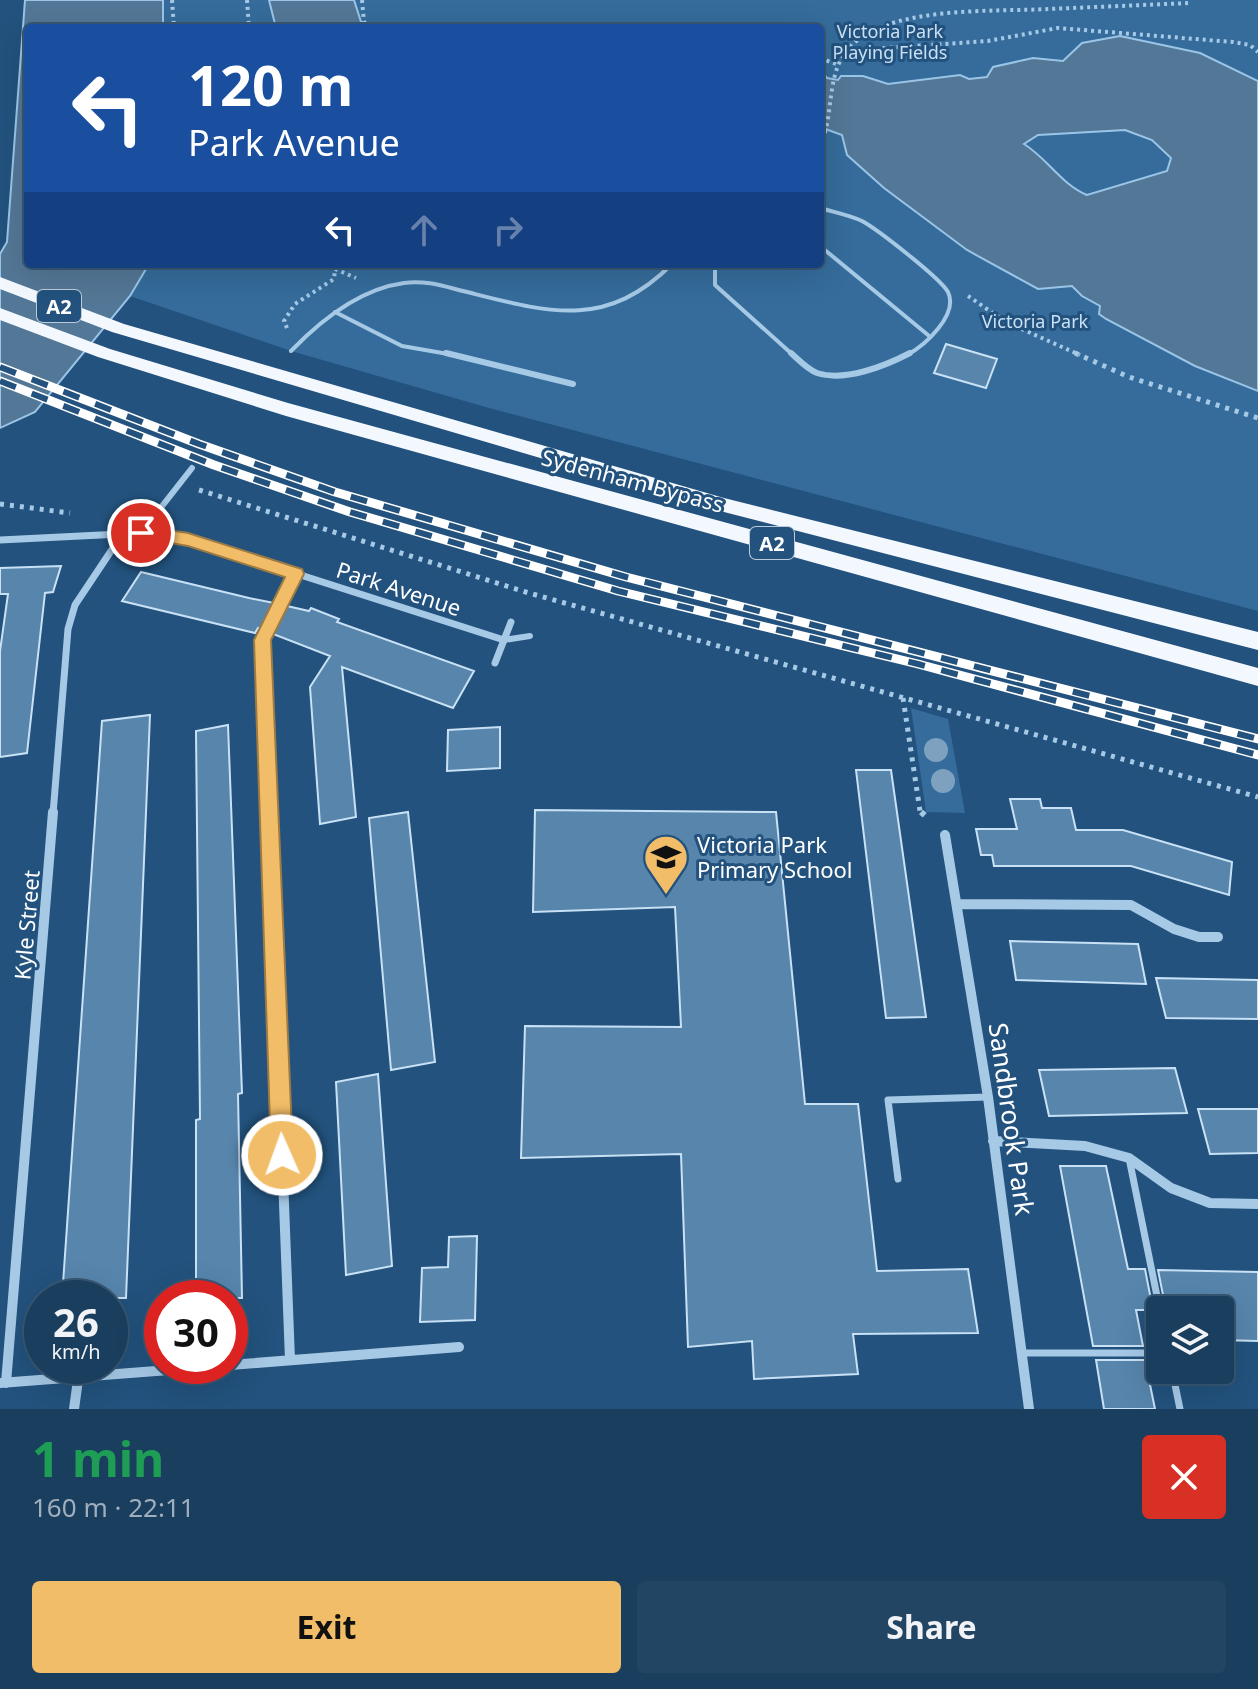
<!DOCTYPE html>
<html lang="en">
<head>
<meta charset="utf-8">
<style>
	body { margin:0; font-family:"Noto Sans",sans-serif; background:#234564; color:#f1f3f6; height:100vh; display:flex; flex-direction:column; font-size:30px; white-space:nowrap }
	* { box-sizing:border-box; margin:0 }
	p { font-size:26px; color:#9faebc }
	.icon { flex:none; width:44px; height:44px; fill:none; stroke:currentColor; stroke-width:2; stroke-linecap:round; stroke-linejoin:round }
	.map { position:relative; height:1409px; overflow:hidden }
	.panel { display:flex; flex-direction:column; background:#1a3e5e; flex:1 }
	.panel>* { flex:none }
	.top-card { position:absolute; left:24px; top:24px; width:800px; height:244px; border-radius:8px; box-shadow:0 8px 32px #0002,0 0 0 2px #385773; background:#1a4fa0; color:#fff; overflow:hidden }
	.tools { position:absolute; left:1146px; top:1296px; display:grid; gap:16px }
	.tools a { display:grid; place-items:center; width:88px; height:88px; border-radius:8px; background:#1a3e5e; box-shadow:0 8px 32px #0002,0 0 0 2px #385773; font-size:40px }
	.speed { position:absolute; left:24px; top:1280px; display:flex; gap:16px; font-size:40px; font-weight:700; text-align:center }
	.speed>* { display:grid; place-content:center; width:104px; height:104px; border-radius:50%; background:#1a3e5e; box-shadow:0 8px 32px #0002,0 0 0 2px #385773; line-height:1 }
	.speed small { font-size:20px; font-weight:400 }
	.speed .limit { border:12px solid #d22; background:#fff; color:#111 }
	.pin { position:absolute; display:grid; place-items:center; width:68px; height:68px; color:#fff; margin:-34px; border:4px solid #fff; border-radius:50%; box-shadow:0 2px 8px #0007 }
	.me { position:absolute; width:88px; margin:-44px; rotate:358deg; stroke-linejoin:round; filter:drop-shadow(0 0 6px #0008) }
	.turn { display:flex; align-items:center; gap:28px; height:168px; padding:0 32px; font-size:36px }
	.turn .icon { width:104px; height:104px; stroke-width:2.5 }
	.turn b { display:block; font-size:56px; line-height:68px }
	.lanes { display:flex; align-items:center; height:76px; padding:0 32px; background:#0003; justify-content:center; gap:40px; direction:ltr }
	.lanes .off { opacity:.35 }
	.round { display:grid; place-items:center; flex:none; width:84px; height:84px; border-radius:8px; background:#234564 }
	.overview { display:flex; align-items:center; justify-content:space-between; height:136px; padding:0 32px }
	h1 { font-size:48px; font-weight:700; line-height:60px; color:#1e9e55 }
	.action { display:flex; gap:16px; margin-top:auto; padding:16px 32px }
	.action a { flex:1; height:92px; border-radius:8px; background:#f2bd68; color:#111; font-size:32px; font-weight:700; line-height:92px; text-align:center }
	.action a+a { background:#234564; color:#f1f3f6 }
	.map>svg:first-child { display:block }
	.green { fill:#356c9b }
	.water { fill:#537796; stroke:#9ac5e7; stroke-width:2; fill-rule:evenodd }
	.building { fill:#5785ac; stroke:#c9e1f5; stroke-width:2 }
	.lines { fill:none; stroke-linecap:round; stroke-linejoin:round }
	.path-far2 { stroke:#a6c9e6; stroke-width:4; stroke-dasharray:3 4; stroke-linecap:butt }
	.path-far1 { stroke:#a6c9e6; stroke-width:5; stroke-dasharray:4 6; stroke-linecap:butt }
	.path { stroke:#a6c9e6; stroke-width:6; stroke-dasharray:5 7; stroke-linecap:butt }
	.service-far2 { stroke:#a6c9e6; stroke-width:4 }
	.service-far1 { stroke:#a6c9e6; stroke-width:6 }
	.service { stroke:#a6c9e6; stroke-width:7 }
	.minor-far1 { stroke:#a6c9e6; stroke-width:7 }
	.minor { stroke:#a6c9e6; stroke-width:10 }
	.trunk { fill:#f3f8fe; fill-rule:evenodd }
	.rail-casing { stroke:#fff; stroke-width:9 }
	.rail { stroke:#22527d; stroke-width:6; stroke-dasharray:17; stroke-linecap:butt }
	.tree { fill:#7ea1bf }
	.route { fill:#f2bd68; stroke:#9d7b44; stroke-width:2 }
	.labels { text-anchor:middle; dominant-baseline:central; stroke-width:6; stroke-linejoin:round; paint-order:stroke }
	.far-park-label { font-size:18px; fill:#c9e1f5; stroke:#22527d }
	.shield { fill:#22527d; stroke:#bdcbd8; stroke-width:2 }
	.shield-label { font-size:20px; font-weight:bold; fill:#fff }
	.street-label { font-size:22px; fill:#fff; stroke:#22527d }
	.poi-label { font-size:22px; fill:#fff; stroke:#22527d; text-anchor:start }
	.near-street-label { font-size:26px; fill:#fff; stroke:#22527d }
</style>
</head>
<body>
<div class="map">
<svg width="1258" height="1409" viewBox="0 0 1258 1409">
	<rect width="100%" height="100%" fill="#22527d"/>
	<!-- green -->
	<path class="green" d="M163,0H1258V611L489,408L291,351L130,296L149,264H820V28H163Z
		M911,708L948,719L965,813L926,812Z"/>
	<!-- water -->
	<path class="water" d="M25,0H163V28H28V264H149L130,296L35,412L0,428V254L7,242Z
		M269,0H354L363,28H276Z
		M1120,36L1200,53L1258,81V391L1195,366L1106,319L1099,314L1100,306L1082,296L1072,286L1038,289L967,250L884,188L847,155L842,135L820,127V70L827,78L838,80L841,76H863L888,84L960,75L969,79L987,77L993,67L1033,58L1063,61L1082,43ZM1125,130L1152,140L1171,158L1167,171L1087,195C1061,184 1048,159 1024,144L1038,135Z"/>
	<!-- building -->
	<path class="building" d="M946,344L997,359L986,388L934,373Z
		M61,566L53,592L45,593L27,753L0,757V651L8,594H0V568Z
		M141,572L249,598L274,603L261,629L258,628L255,633L122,601Z
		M287,606L309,611L311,608L339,619L337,622L474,671L453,708L342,667L356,817L320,824L310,687L330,656L273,634Z
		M150,715L126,1298H62L102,721Z
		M228,725L242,1093L238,1094L242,1298H196V1120L200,1119L196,731Z
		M500,727V768L447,771L448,730Z
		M856,770H891L926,1017L886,1018Z
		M1010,799H1040L1042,808H1071L1076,830H1123L1232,862L1229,895L1131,866H994L992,855H981L976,829H1017Z
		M535,810L776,812L805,1104H858L877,1271L968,1269L978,1333L853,1334L858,1374L754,1379L752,1341L688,1347L681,1154L521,1158L525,1026L681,1027L675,907L533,912Z
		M408,812L435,1062L391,1070L369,818Z
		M1010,941L1138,944L1146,984L1016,980Z
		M1156,978L1258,980V1019L1166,1018Z
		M1175,1068L1187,1113L1049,1116L1039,1070Z
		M378,1074L392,1266L346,1275L336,1082Z
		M1198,1109H1258V1153L1210,1154Z
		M1060,1166H1106L1128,1269H1145L1153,1310H1136L1143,1346H1093Z
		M477,1236L475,1320L420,1322L422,1268L448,1267L449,1237Z
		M1158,1270L1258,1272V1341L1220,1340V1310H1166Z
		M1096,1360H1145L1155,1409H1104Z"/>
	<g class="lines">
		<!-- path-far2 -->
		<path class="path-far2" d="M172,0L174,28
			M247,0L249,28
			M362,0L364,22L375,28
			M820,58L836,64
			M842,58L871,49L988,41L1058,28L1233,42L1250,45L1258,52
			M820,146C835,115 825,74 849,48C887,5 996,12 1049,9C1096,7 1143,5 1190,3
			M335,269L356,278
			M968,296L1006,322L1080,355
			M287,328L284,321L295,304L334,279L335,269L331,264"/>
		<!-- path-far1 -->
		<path class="path-far1" d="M1075,353L1129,377L1258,418
			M199,490L529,593L1258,797
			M0,504L70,513
			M903,698L920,811L923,814"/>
		<!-- path -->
		<path class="path" d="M921,812L930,820"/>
		<!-- service-far2 -->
		<path class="service-far2" d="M820,208C833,212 849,215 862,221C877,229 940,278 948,292C959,315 924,346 907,355
			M820,246L928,335
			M719,264L715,268V285L793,355
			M335,312L402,346L454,355
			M291,351C321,320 359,289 404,283C425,280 443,286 463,291C547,312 605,331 672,264"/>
		<!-- service-far1 -->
		<path class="service-far1" d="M446,353L573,384
			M791,353C799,360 807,369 817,373C845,382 885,366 910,353
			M141,533L192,468
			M504,640L530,636"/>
		<!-- service -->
		<path class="service" d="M1129,1158L1160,1311
			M898,1179L888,1100L988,1097
			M1022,1353H1160
			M1172,1370L1180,1409"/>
		<!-- minor-far1 -->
		<path class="minor-far1" d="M0,540L141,533L188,539L504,640
			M495,663L511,622
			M53,814L68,629L75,605L123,533
			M270,814L263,640L296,574"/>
		<!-- minor -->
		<path class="minor" d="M269,812L290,1360
			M945,835L988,1097L1029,1409
			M957,904L1131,905L1174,929L1199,937H1218
			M993,1141L1085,1146L1129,1158L1171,1188L1210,1203L1258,1204
			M230,1365L459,1347
			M0,1383L221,1366
			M6,1383L53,812
			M74,1409L78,1380"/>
		<!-- trunk -->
		<path class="trunk" d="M0,277L124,324L724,498L1258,632V650L724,512L112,332L0,289Z
			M0,308L110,349L288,403L1258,668V686L286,416L98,357L0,320Z"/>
		<!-- rail casing -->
		<g class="rail-casing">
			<path id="rail" d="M0,367L199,444L335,492L626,577L1258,739
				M0,381L214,465L350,512L618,591L918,664L1258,755"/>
		</g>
		<!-- rail -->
		<use href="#rail" class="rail"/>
	</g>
	<!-- trees -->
	<g class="tree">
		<circle cx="936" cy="750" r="12"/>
		<circle cx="943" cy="781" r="12"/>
	</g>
	<!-- route -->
	<path class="route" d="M141,526L188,533L302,569L304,574L271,640L293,1155L290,1163L282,1167L274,1163L271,1155L254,640L285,577L188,546L135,537L133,533Z"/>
	<!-- icons -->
	<defs>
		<g id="school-pin" transform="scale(2.3)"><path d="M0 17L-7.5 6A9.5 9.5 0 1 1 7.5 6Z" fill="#f2bd68" stroke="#22527d"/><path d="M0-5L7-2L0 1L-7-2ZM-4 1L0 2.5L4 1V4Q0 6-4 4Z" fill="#111"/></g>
	</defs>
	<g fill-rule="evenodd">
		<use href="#school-pin" x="666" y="857"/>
	</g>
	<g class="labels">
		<!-- far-park labels -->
		<g class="far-park-label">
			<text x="890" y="31">Victoria Park<tspan x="890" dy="21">Playing Fields</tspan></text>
			<text x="1035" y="321">Victoria Park</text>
		</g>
		<!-- shield labels -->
		<g class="shield">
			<rect x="37" y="290" width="44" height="32" rx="6"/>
			<rect x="750" y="527" width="44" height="32" rx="6"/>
		</g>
		<g class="shield-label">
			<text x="59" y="306">A2</text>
			<text x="772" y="543">A2</text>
		</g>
		<!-- street labels -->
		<g class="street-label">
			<text transform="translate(633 480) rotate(15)">Sydenham Bypass</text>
			<text transform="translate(399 588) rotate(18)">Park Avenue</text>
			<text transform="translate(26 925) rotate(-85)">Kyle Street</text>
		</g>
		<!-- poi labels -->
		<g class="poi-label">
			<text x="697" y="844">Victoria Park<tspan x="697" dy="25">Primary School</tspan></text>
		</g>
		<!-- near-street labels -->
		<g class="near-street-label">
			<text transform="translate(1012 1119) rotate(82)">Sandbrook Park</text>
		</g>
	</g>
</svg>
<div class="tools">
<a><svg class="icon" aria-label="layers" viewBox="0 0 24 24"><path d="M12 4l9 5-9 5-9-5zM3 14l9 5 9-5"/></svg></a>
</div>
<div class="speed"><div>26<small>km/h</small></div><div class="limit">30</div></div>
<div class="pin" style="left:141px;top:533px;background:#d93025"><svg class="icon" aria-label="arrive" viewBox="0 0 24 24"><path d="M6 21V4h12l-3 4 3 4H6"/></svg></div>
<svg class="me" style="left:282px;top:1155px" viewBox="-20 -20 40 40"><circle r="17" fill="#f2bd68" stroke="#fff" stroke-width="3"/><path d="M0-11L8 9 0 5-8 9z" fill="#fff"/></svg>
<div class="top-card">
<div class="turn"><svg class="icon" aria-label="left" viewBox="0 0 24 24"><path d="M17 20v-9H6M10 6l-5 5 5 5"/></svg><div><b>120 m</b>Park Avenue</div></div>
<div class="lanes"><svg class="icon" aria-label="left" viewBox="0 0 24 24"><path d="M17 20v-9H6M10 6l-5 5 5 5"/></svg><svg class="icon off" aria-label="ahead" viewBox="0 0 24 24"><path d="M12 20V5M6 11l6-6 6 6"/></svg><svg class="icon off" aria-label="right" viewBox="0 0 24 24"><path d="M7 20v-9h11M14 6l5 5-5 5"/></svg></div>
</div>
</div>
<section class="panel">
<div class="overview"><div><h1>1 min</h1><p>160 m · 22:11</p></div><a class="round" style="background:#d93025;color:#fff"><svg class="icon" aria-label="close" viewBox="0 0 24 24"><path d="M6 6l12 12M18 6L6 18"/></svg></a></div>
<div class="action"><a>Exit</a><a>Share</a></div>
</section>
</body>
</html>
